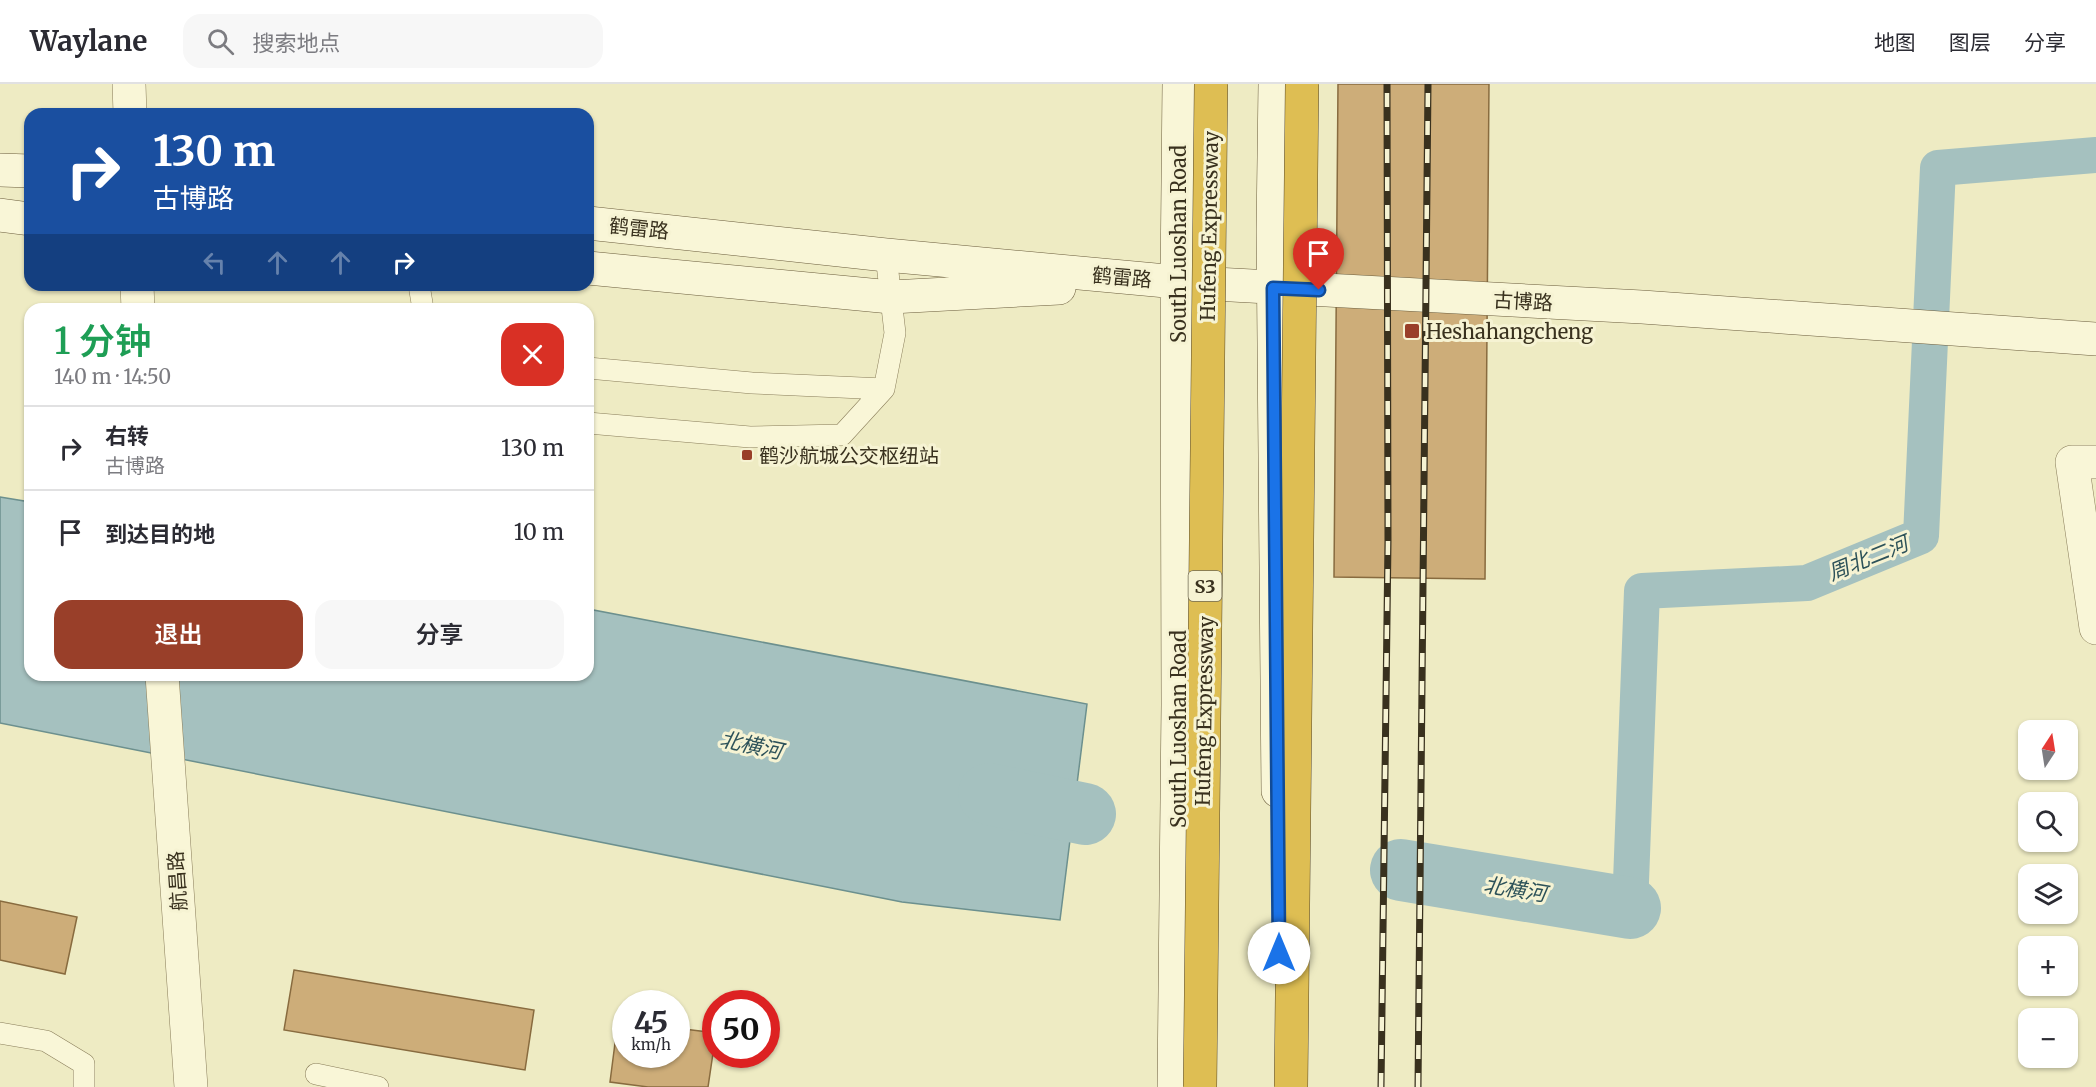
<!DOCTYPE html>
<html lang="zh">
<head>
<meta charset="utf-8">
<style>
	body { margin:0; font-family:Merriweather,"Noto Sans SC",serif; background:#f7f7f7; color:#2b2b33; height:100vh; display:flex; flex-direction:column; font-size:22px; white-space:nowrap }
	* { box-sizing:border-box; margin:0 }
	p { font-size:20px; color:#7c7c81 }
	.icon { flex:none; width:33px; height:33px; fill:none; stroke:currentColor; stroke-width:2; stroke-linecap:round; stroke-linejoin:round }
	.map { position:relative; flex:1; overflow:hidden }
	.sheet { position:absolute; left:24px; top:219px; width:570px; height:378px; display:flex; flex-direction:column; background:#fff; border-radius:18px; box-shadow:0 2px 4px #0004 }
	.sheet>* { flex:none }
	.hud { position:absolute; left:24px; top:24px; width:570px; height:183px; border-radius:18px; box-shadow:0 2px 4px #0004; background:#1a4fa0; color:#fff; overflow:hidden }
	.needle { width:39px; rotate:12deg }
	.tools { position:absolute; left:2018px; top:636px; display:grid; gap:12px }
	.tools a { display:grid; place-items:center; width:60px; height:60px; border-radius:12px; background:#fff; box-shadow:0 2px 4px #0004; font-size:30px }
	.speed { position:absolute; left:612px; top:906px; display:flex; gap:12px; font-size:30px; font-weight:700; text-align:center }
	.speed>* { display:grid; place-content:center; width:78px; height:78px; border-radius:50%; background:#fff; box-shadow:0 2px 4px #0004; line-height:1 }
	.speed small { font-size:15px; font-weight:400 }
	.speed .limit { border:9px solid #d22; background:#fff; color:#111 }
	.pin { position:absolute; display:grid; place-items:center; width:51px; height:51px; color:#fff; margin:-62px -26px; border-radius:50% 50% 50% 0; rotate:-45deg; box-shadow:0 0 6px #0007 }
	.pin .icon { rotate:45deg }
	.me { position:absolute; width:66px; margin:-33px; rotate:0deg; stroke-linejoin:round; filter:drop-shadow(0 0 4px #0008) }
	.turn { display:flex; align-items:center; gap:21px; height:126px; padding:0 30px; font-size:27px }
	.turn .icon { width:78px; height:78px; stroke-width:2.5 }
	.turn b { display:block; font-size:42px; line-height:51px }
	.lanes { display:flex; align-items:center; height:57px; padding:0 30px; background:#0003; justify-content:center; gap:30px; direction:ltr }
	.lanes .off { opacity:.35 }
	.round { display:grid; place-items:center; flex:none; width:63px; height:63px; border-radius:18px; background:#f7f7f7 }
	.head { display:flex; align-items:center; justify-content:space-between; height:102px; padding:0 30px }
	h1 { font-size:36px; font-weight:600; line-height:45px; color:#1e9e55 }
	.primary-button { display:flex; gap:12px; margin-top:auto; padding:12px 30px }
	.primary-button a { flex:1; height:69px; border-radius:18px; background:#993f29; color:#fff; font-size:24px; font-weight:600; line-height:69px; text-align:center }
	.primary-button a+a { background:#f7f7f7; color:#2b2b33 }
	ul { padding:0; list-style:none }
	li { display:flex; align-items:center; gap:18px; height:84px; padding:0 30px; border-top:2px solid #e1e1e2 }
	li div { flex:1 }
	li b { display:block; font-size:22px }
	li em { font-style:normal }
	header { display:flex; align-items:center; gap:36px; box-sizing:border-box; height:84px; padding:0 30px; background:#fff; border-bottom:2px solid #e1e1e2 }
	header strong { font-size:28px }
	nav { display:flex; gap:33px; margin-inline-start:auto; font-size:21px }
	.search { width:420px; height:54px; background:#f7f7f7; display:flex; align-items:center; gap:15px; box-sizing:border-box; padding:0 21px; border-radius:18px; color:#7c7c81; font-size:22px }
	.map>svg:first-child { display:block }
	.water { fill:#a5c1bf; stroke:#6c908e; stroke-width:1.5 }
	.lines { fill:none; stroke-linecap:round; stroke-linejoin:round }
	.canal { stroke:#a5c1bf; stroke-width:36 }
	.river { stroke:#a5c1bf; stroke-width:62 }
	.building { fill:#cdad79; stroke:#886b3f; stroke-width:1.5 }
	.lane-casing { stroke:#897d5a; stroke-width:22 }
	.street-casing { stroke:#897d5a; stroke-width:34 }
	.secondary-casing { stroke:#6b5d3d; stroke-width:34 }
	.lane { stroke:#f9f6d7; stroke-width:21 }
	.street { stroke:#f9f6d7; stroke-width:33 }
	.secondary { stroke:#f9f6d7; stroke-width:33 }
	.rail-casing { stroke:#39311e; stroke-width:7 }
	.rail { stroke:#f6f3d3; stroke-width:4.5; stroke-dasharray:14; stroke-linecap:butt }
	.highway-bridge-casing { stroke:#57492e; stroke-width:34; stroke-linecap:butt }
	.highway-bridge { stroke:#debe53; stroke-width:33 }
	.route-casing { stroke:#114b97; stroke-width:15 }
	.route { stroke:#1a73e8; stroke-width:10 }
	.poi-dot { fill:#993f29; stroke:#f6f3d3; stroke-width:2 }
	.labels { text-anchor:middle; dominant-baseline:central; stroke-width:6; stroke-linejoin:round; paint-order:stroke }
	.shield { fill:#f6f3d3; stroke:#726b54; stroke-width:1.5 }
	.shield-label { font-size:18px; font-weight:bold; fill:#39311e }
	.street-label { font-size:20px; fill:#39311e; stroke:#f6f3d3 }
	.poi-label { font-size:20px; fill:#39311e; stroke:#f6f3d3; text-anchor:start }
	.water-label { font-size:21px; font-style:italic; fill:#2d5259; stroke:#f6f3d3 }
</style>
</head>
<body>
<header>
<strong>Waylane</strong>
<div class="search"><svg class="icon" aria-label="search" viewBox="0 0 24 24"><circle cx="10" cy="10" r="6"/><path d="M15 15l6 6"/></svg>搜索地点</div>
<nav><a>地图</a><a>图层</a><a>分享</a></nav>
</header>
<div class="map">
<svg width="2096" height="1003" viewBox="0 0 2096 1003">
	<rect width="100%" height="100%" fill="#eeebc3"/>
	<!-- water -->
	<path class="water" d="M0,413L30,418V591H588V525L1087,620L1060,836L902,818L0,639Z"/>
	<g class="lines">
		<!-- canal -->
		<path class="canal" d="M1630,824L1642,507L1807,499L1921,452L1938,84L2096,71"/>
		<!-- river -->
		<path class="river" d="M989,710L1085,730
			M1401,786L1630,824"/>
	</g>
	<!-- building -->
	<path class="building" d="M1338,0H1489L1485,495L1334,493Z
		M0,817L77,833L65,890L0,876Z
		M294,886L534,926L525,986L284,946Z
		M618,936L626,937V970H676V944L716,949L708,1003H648L610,998Z"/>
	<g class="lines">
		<!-- lane casing -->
		<g class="lane-casing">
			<path id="lane" d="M419,201L423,225
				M588,284L752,299L884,305
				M588,339L750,353L842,351L884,305L895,249L886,171
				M0,949L46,957L84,980V1003
				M316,990L378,1003"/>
		</g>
		<!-- street casing -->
		<g class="street-casing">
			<path id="street" d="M129,0L130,30
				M137,201L138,225
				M2096,378H2072L2096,544
				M162,591L191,1003"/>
		</g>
		<!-- secondary casing -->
		<g class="secondary-casing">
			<path id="secondary" d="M1275,0L1273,147L1278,707
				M0,86L30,87
				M0,131L30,135
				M588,139L886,171L1177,198L1642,223L2096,255
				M588,184L891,213L1059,204
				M1174,1003L1178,621L1177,198L1179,0"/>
		</g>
		<!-- lane -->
		<use href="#lane" class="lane"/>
		<!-- street -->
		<use href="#street" class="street"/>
		<!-- secondary -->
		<use href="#secondary" class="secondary"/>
		<!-- rail casing -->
		<g class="rail-casing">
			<path id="rail" d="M1381,1003L1388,457L1387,0
				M1418,1003L1428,0"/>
		</g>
		<!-- rail -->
		<use href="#rail" class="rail"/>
		<!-- highway-bridge casing -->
		<g class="highway-bridge-casing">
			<path id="highway-bridge" d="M1200,1003L1211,0
				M1291,1003L1302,0"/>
		</g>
		<!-- highway-bridge -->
		<use href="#highway-bridge" class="highway-bridge"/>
	</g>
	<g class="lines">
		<!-- route casing -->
		<g class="route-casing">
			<path id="route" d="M1279,869L1273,204L1319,206"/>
		</g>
		<!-- route -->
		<use href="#route" class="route"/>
	</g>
	<!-- markers -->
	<g class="poi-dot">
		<rect x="1404" y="239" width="16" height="16" rx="3"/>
		<rect x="741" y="365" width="12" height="12" rx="3"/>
	</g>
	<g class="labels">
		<!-- shield labels -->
		<rect class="shield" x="1188.5" y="487" width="33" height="30" rx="4.5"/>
		<g class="shield-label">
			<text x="1205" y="502">S3</text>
		</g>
		<!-- street labels -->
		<g class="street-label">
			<text transform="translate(1209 142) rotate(-89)">Hufeng Expressway</text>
			<text transform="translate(639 144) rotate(6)">鹤雷路</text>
			<text transform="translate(1178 160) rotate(-90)">South Luoshan Road</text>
			<text transform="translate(1122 193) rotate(5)">鹤雷路</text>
			<text transform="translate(1523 217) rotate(3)">古博路</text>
			<text transform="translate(1204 627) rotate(-89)">Hufeng Expressway</text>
			<text transform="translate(1178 645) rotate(-90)">South Luoshan Road</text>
			<text transform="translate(177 797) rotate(-94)">航昌路</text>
		</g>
		<!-- poi labels -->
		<g class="poi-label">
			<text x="1426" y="247">Heshahangcheng</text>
			<text x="759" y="371">鹤沙航城公交枢纽站</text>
		</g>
		<!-- water labels -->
		<g class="water-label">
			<text transform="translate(1868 474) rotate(-22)">周北二河</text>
			<text transform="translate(751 661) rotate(12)">北横河</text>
			<text transform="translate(1515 805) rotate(9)">北横河</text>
		</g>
	</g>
</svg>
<div class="tools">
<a><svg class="needle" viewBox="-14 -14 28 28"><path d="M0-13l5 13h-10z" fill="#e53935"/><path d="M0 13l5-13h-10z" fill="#7c7c81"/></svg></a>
<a><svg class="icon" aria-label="search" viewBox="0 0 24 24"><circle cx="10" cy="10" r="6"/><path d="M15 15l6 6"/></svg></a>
<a><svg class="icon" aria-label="layers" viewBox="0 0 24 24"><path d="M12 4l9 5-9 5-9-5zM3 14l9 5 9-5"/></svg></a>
<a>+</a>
<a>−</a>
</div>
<div class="speed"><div>45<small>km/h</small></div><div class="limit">50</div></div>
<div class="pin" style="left:1319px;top:206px;background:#d93025"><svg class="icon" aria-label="arrive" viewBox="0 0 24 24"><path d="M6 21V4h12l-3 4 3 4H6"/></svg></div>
<svg class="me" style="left:1279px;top:869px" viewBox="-20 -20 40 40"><circle r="19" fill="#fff"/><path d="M0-13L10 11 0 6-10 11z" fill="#1a73e8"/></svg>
<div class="hud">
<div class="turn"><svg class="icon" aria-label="right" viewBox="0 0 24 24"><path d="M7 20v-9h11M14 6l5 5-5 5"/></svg><div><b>130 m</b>古博路</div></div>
<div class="lanes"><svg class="icon off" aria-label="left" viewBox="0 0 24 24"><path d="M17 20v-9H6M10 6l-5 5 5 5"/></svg><svg class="icon off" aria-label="ahead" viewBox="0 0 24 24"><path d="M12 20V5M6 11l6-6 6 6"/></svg><svg class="icon off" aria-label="ahead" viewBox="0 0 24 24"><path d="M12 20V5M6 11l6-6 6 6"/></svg><svg class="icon" aria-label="right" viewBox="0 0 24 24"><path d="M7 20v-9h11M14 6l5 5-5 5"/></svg></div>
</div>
<section class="sheet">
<div class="head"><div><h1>1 分钟</h1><p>140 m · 14:50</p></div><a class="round" style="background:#d93025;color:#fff"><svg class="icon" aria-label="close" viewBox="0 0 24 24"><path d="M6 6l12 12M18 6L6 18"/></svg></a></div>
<ul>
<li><svg class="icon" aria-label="right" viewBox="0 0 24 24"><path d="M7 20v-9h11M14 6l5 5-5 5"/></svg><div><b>右转</b><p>古博路</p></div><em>130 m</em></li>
<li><svg class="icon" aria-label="arrive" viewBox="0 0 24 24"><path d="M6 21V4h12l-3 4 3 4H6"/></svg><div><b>到达目的地</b></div><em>10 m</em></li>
</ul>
<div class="primary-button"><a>退出</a><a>分享</a></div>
</section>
</div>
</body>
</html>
